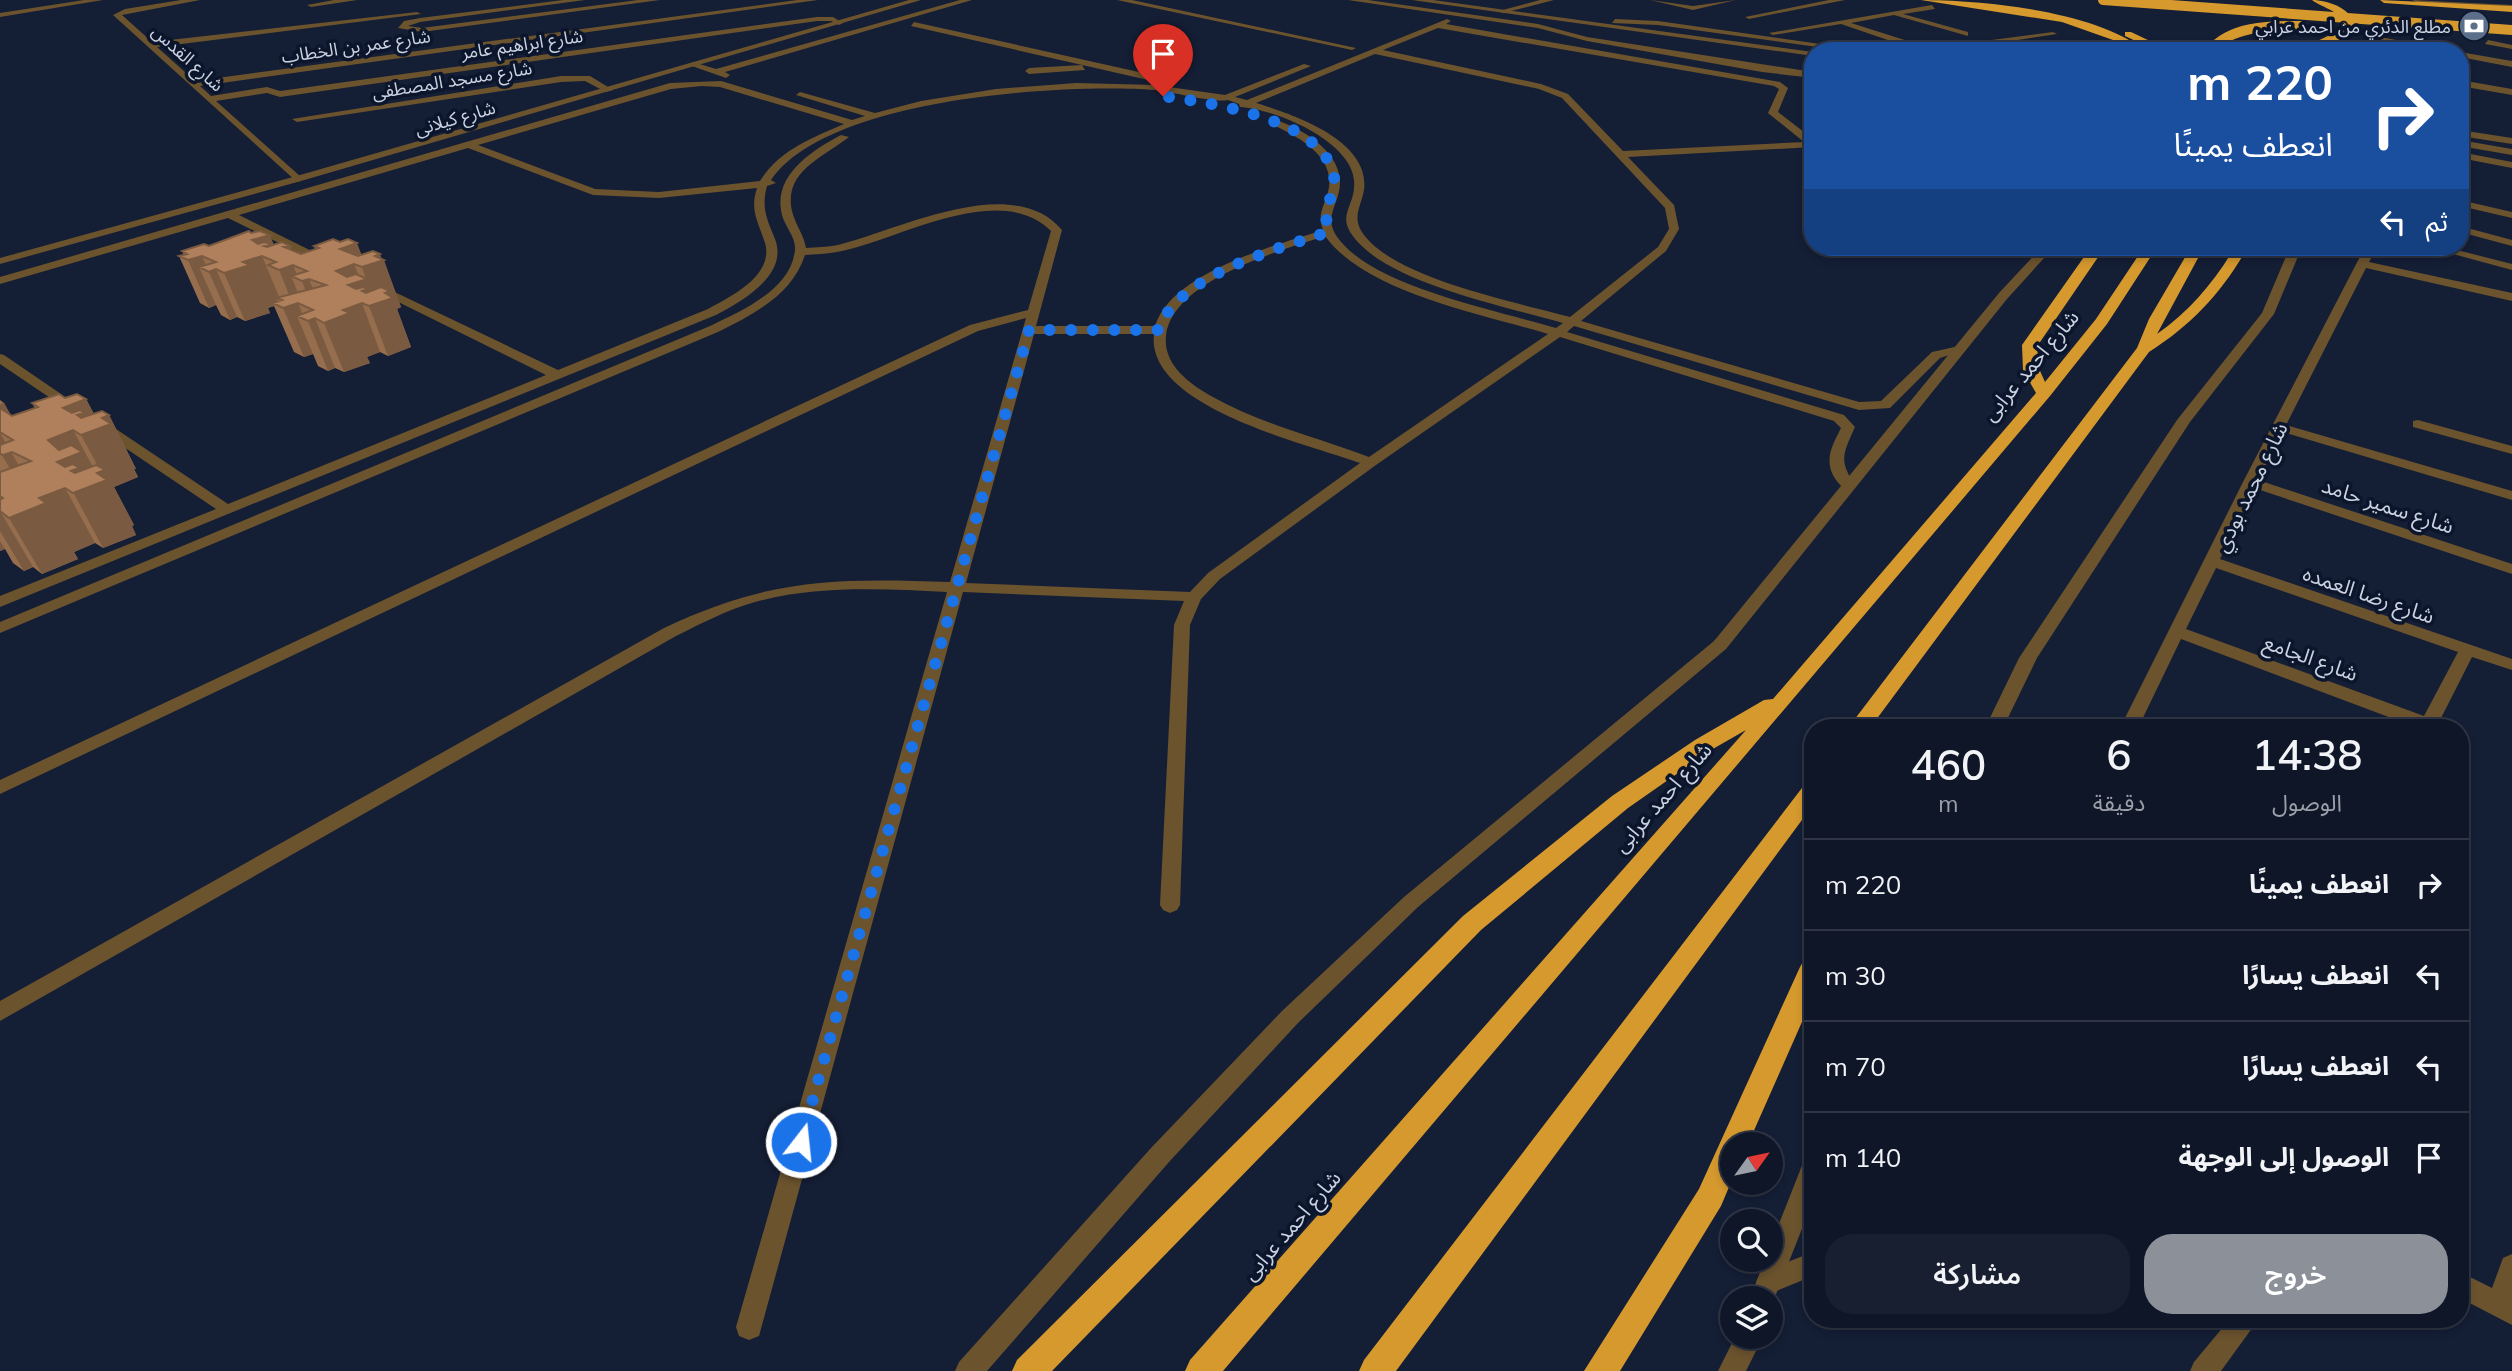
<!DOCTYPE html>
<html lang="ar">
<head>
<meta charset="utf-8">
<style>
	body { margin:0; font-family:Mulish,"Noto Sans Arabic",sans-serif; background:#181f30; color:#f1f3f6; direction:rtl; height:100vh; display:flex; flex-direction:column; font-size:26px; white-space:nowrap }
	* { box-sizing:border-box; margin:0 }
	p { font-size:23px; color:#9b9fa8 }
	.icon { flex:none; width:38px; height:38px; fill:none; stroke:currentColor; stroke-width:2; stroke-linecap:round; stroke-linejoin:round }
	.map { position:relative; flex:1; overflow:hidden; direction:ltr }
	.drawer { position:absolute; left:1804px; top:719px; width:665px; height:609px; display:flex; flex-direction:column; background:#0f1628; border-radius:28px; box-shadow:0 4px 10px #0003,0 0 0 2px #2f3545; direction:rtl }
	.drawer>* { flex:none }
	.top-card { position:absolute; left:1804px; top:42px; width:665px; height:214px; border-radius:28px; box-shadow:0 4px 10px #0003,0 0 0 2px #2f3545; direction:rtl; background:#1a4fa0; color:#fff; overflow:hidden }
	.needle { width:46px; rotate:57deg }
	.fabs { position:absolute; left:1720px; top:1132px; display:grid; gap:14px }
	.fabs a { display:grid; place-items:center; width:63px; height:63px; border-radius:50%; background:#0f1628; box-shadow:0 4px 10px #0003,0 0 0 2px #2f3545; font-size:35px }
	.pin { position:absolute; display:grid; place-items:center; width:60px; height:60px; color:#fff; margin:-72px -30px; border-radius:50% 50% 50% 0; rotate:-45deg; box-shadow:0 0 7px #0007 }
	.pin .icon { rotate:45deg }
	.me { position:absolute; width:77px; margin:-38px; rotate:16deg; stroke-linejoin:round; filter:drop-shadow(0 0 5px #0008) }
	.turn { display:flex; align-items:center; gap:24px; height:147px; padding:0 21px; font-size:32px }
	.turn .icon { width:91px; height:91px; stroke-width:2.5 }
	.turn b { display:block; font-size:49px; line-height:60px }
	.then { display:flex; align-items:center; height:66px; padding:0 21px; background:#0003; gap:14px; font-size:26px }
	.eta { display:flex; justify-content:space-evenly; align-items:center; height:119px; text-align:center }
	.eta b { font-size:42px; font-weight:600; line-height:49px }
	.cta { display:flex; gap:14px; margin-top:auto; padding:14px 21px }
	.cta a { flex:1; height:80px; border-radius:28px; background:#8c9099; color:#fff; font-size:28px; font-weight:600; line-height:80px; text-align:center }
	.cta a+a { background:#181f30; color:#f1f3f6 }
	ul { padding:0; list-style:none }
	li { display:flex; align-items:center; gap:21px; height:91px; padding:0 21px; border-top:2px solid #2f3545 }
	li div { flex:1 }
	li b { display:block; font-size:26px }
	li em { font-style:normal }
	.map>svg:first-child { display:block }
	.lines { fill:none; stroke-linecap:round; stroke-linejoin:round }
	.minor { fill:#6b532e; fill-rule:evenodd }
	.tertiary { fill:#6b532e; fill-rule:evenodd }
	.motorway { fill:#d6992e; fill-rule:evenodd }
	.motorway-bridge { stroke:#d6992e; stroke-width:10 }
	.wall { fill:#966e4e }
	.shaded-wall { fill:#7a5a40; fill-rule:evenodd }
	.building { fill:#af805b; stroke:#7a5a40; stroke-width:2 }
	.route { stroke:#1a73e8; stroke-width:12; stroke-dasharray:0 21.6 }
	.labels { text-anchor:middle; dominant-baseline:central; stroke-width:7; stroke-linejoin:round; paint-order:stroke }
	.far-poi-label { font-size:18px; fill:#cad2e1; stroke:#0b152b; text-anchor:end }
	.far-street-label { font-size:18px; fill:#cad2e1; stroke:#0b152b }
	.street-label { font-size:21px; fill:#cad2e1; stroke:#0b152b }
</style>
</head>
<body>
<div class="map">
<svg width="2512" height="1371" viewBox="0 0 2512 1371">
	<rect width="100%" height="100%" fill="#141e35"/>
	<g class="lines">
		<!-- minor -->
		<path class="minor" d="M84,0H103L0,17V13Z
			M181,0H200L122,15L152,42L417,12L421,14L157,47L195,81L797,0H818L200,86L211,96L267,87L280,91L817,17H833L843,23L839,25L831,21H817L280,97L267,93L216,101L301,177V181L297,182L113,15L125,9Z
			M334,0H357L311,7L307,5Z
			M563,0H585L420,22L408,26L422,28L638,0H660L422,32L398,28L404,21L420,18Z
			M960,0H972L725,72L730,75L726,78L689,65L693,62L716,69Z
			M1117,0H1132L1356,48L1352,50Z
			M1348,0H1368L1538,24L1587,37L1813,72V78L1762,72L1587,41L1538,28Z
			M1540,0H1554L1503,13L1499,11Z
			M1650,0L1693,6L1736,0L1693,10Z
			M1829,0H1845L1749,19L1745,17Z
			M1932,5L1935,9L1903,14L1968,32V36L1894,15L1851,23L1930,48L2053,32L2057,34L1945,51H1920L1841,24L1773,35L1769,33Z
			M1447,19L1451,21L1446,24L1780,82L1788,88L1778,112L1813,139V147L1628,157L1674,205L1679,229L1666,251L1581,321L1859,402L1881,401L1932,352L1959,346L1965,350L1940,358L1890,408L1859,410L1574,326L1567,332L1844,415L1855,427C1843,454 1838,461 1856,486L1849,490C1843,489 1840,485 1836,480C1823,461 1832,446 1841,428L1834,421L1560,337L1376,465L1220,579L1201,599L1190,625L1180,905L1177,910L1170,913L1163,910L1160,905L1174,625L1184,601L963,592L759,1336L749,1340L739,1336L736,1327L947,592C883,589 818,585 755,602C727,610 702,623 676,636L0,1021V1001L664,628C769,578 836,578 950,582L1026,318L978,331L0,794V780L970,325L1028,310L1051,231C998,179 898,241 837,252C826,254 815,254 805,255C792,295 754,314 718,332L0,633V622L710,326C741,311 791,290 795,250C796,237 785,227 782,215C772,176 811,151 841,135L849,137C824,157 783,171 792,211C795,224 804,235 806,248C816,247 828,247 838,245C899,230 1012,171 1062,230L1036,326H1155C1172,272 1274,246 1323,230C1317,214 1324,207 1328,192C1337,157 1299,137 1273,125V121L1276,120C1301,128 1338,150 1340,180C1341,207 1318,217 1343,244C1382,288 1499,311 1556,328L1563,323C1507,307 1405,286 1364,248C1329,216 1357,210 1354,180C1350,140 1274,109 1240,107L1239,104L1228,100C1214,103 1173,92 1155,90C1061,83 827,98 771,180L776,183L767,186C761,208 767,219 775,239C789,275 742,301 716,315L0,607V596L216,509L97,429V423H107L228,504L546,375L374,290V286H382L558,370L708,309C732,296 777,274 764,240C757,220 750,209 757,188L659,198L593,195L468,148L239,215L332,261V265H324L228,218L0,284V277L670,83L721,81L852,120L865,116L796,95L800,92L875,113L921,101L996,89L1076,83L1155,85L1225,95L1304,64L1311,66L1235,97L1247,100ZM1438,28L1774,86L1779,89L1768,113L1804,142L1623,151L1568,94L1541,84L1383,50ZM1375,54L1539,89L1562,98L1665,208L1669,229L1658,247L1570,317C1516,302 1397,279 1364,235C1351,218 1361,207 1364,190C1371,140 1292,114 1256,103ZM702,86L720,87L844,124C812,138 779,150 760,181L659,192L595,189L478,145L671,89ZM1325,236C1366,293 1483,314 1548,334L1369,457C1317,437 1260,424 1211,396C1188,383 1163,364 1166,336C1172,280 1280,251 1325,236ZM1034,334H1154C1145,407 1308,444 1360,463L1208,573L1190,592L966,583Z
			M1615,19L1658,21L1870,51H1846L1658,25L1612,23Z
			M914,22L1157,76L1161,79L1157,82L911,26Z
			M2370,35L2443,49L2447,51H2429L2367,39Z
			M2488,40L2512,45V49L2485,44Z
			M2460,52L2512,61V67L2460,57Z
			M1082,65L1085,70L1029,74L1025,71L1029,68Z
			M561,76H590L613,90L606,92L585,81L561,82L297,122L292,119Z
			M2460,80L2512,89V95L2460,86Z
			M2460,130L2512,138V144L2460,136Z
			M2460,200L2512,212V218L2460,206Z
			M2460,226L2512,240V246L2460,232Z
			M2365,247H2377L2369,262L2512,293V301L2366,268L2286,425L2512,491V500L2283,432L2258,480L2512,564V574L2254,488L2220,559L2512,659V670L2472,657L2436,728H2418L2181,639L2138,728H2120L2243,482ZM2216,568L2458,652L2424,716L2186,629Z
			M2427,247H2445L2512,264V270Z
			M0,354L4,355L80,407L73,411L68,410L0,364Z
			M2418,420L2512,446V454L2413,427V421Z
			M1813,1252V1276L1769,1294L1760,1291L1756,1282L1760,1273Z
			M2512,1254V1325L2460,1298V1272L2492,1288L2503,1258Z
			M2229,1320H2258L2221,1371H2190L2194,1362Z"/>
		<!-- tertiary -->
		<path class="tertiary" d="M909,0H921L301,181L0,264V258L293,177Z
			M1412,0H1433L1813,52V56Z
			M2412,0L2512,5V9L2416,2Z
			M2460,140L2512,149V155L2460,146Z
			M2460,152L2512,162V168L2460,158Z
			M2042,247H2054L2007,299L1726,649L1418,907L1298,1023L1169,1162L987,1371H955L959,1362L1151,1148L1282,1011L1404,897L1714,641L1999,293Z
			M2290,247H2302L2274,314L2190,422L2037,658L2003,728H1985L2019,658L2177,420L2262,313Z
			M1813,1157V1201L1771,1307V1298H1750L1765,1260H1771V1244L1801,1168L1804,1161Z
			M1735,1337H1763L1746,1371H1718Z"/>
		<!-- motorway -->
		<path class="motorway" d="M1921,0C1981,0 2097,11 2145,51H2132L2113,40L2062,22Z
			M2312,0C2328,0 2355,9 2355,29C2341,44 2316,51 2296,51L2345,28C2345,12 2322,8 2312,0Z
			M2380,0L2512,6V12L2384,3Z
			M2125,32H2131L2171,51H2157L2125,36Z
			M2091,247H2105L2038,345L2037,364L2045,382L2096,319L2144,247H2157L2107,324L2050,396L1223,1371H1185L1190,1360L1746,730L1711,750L1628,808L1481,930L1052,1371H1012L1017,1360L1463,916L1612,796L1695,740L1764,700L1773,699L2036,393L2023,370L2022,345Z
			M2191,247H2204L2157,334C2191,310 2214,282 2235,247H2248C2222,292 2193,324 2149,352L1870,728H1848L2137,348L2149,319Z
			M1813,781V805L1396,1371H1359L1364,1360L1805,784Z
			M1813,957V997L1748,1144H1732V1180L1721,1206L1620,1371H1584L1699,1189L1800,967L1804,960Z"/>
		<!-- motorway-bridge -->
		<path class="motorway-bridge" d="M2103,0L2512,30
			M2210,51C2231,25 2271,26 2302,26"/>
	</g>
	<!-- wall -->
	<path class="wall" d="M251,233L274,245L290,246L292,251L301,254L315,249L314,246L382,259L401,307L397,309L411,347L388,356L380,352L367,357L370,363L344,372L335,368L328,371L318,366L313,354L304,357L294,352L274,306L268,308L270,313L245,321L237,317L230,320L221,315L216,305L209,308L200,303L179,256L184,255L182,251L209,246Z
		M65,398L86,399L94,414L109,415L136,469H134L138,477L114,487L134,525L132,526L136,535L103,548L95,543L74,552L78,559L42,574L33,567L24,571L13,563L5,549L0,551V400L4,403L10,414L12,416L35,408L32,403Z"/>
	<!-- shaded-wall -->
	<path class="shaded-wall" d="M270,235L283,268L284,247L290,246L299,267L293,265L299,280L291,276L303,305L298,303L305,320L297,316L313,354L304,357L283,308L293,305L276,262L262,256L280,299L276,298L279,304L273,303L274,306L268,308L270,313L245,321L224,273L243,262L252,240Z
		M357,243L366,266L375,256L380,254L382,260H384L401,307L397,309L411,347L388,356L369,306L362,303L380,352L367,357L370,363L344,372L324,323L317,320L302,281L309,279L326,322L340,249ZM354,264L362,267L366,279L361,281Z
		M202,256L209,272L216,269L237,317L230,320L209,272L199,267L216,305L209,308L188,260Z
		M315,318L335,368L328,371L308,321Z
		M86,399L101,427L102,418L109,415L136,469H134L138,477L114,487L134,525L132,526L136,535L103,548L57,462L48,440L73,430L101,482L97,473L101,472L81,435L63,408Z
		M4,403L34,456L0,411V404Z
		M0,433L42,505L39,498L65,488L95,543L74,552L78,559L42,574L9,518L33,508L2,455L0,454Z
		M0,509V511L33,567L24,571L0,531Z
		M0,541L5,549L0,551Z"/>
	<!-- building -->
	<path class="building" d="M249,231L251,233L260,231L270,235L252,240L258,244L264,242L270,244L264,246L267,247L282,242L290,246L284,247L301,254L319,248L314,246L333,239L340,242L348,239L357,243L340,249L358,256L373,251L380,254L375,256L384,260L362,267L354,264L336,271L347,277L356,274L367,279L348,285L356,289L363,287L368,289L362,291L366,293L381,287L390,291L385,293L393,298L369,306L362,303L343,310L350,313L324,323L315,318L308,321L297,316L313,310L298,303L283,308L273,303L282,300L276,298L326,285L309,279L302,281L291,276L307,271L293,265L279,270L268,265L276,262L262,256L243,262L250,265L224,273L216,269L209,272L199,267L216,262L202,256L188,260L179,256L187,254L182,251L204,244L209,246Z
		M59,394L65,398L77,394L86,399L63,408L72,413L80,410L84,413L77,415L81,418L102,411L109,415L102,418L111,424L81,435L73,430L48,440L59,450L71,445L82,452L57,462L65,467L73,464L79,468L71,471L75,473L96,465L105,470L97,473L107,480L73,493L65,488L39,498L46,503L9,518L0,511V500L3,498L0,496V472L31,461L12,452L3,455L0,454V445L13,440L0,432V408L12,416L38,407L32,403Z"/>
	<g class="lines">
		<!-- route -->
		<path class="route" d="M801,1142L1029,330H1159C1175,276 1279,248 1329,232C1319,204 1341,193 1332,169C1313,117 1210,103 1163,96"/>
	</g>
	<!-- icons -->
	<defs>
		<g id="bank-disc" transform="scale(1.575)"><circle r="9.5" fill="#5c6f8a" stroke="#0b152b"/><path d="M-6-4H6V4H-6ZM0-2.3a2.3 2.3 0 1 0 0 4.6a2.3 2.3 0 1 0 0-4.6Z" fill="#fff"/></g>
	</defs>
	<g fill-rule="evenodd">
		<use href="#bank-disc" x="2474" y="26"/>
	</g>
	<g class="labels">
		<!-- far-poi labels -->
		<g class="far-poi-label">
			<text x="2451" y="26">مطلع الدئري من احمد عرابي</text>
		</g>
		<!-- far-street labels -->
		<g class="far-street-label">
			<text transform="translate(522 44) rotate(-8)">شارع ابراهيم عامر</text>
			<text transform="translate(356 46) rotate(-8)">شارع عمر بن الخطاب</text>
			<text transform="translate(188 58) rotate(42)">شارع القدس</text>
			<text transform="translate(452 80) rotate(-9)">شارع مسجد المصطفى</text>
			<text transform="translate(455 118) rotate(-16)">شارع كيلانى</text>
		</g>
		<!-- street labels -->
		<g class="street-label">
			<text transform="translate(2030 365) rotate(-50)">شارع احمد عرابى</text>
			<text transform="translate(2250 487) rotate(-64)">شارع محمد بودي</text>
			<text transform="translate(2388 505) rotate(18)">شارع سمير حامد</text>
			<text transform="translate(2369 594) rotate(19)">شارع رضا العمده</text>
			<text transform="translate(2311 657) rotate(20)">شارع الجامع</text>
			<text transform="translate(1662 797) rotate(-49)">شارع احمد عرابى</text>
			<text transform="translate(1291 1225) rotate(-49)">شارع احمد عرابى</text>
		</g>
	</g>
</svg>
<div class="fabs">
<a><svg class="needle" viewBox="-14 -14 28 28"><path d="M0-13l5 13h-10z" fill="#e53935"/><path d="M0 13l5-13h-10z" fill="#9b9fa8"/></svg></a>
<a><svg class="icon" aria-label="search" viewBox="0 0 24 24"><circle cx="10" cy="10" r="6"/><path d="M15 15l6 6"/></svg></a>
<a><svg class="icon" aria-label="layers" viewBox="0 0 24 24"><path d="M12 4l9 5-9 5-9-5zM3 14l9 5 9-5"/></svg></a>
</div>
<div class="pin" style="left:1163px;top:96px;background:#d93025"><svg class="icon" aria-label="arrive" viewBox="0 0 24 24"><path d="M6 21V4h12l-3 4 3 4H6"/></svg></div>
<svg class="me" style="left:801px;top:1142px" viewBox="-20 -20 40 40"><circle r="17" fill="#1a73e8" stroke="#fff" stroke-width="3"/><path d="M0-11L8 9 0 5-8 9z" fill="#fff"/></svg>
<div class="top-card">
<div class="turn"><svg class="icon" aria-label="right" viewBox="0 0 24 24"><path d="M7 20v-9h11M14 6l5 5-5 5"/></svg><div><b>220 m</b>انعطف يمينًا</div></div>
<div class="then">ثم<svg class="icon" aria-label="left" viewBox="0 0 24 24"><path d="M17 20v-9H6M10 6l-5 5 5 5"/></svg></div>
</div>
<section class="drawer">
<div class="eta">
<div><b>14:38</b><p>الوصول</p></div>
<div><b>6</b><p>دقيقة</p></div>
<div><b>460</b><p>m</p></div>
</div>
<ul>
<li><svg class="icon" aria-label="right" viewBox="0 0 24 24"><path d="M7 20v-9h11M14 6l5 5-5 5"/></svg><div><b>انعطف يمينًا</b></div><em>220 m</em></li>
<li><svg class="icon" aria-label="left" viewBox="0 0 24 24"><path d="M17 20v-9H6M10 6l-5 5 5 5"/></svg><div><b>انعطف يسارًا</b></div><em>30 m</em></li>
<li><svg class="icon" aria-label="left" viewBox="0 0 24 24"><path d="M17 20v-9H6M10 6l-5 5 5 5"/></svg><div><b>انعطف يسارًا</b></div><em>70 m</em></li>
<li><svg class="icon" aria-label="arrive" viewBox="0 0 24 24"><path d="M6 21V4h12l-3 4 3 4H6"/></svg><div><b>الوصول إلى الوجهة</b></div><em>140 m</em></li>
</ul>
<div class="cta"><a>خروج</a><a>مشاركة</a></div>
</section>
</div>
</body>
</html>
